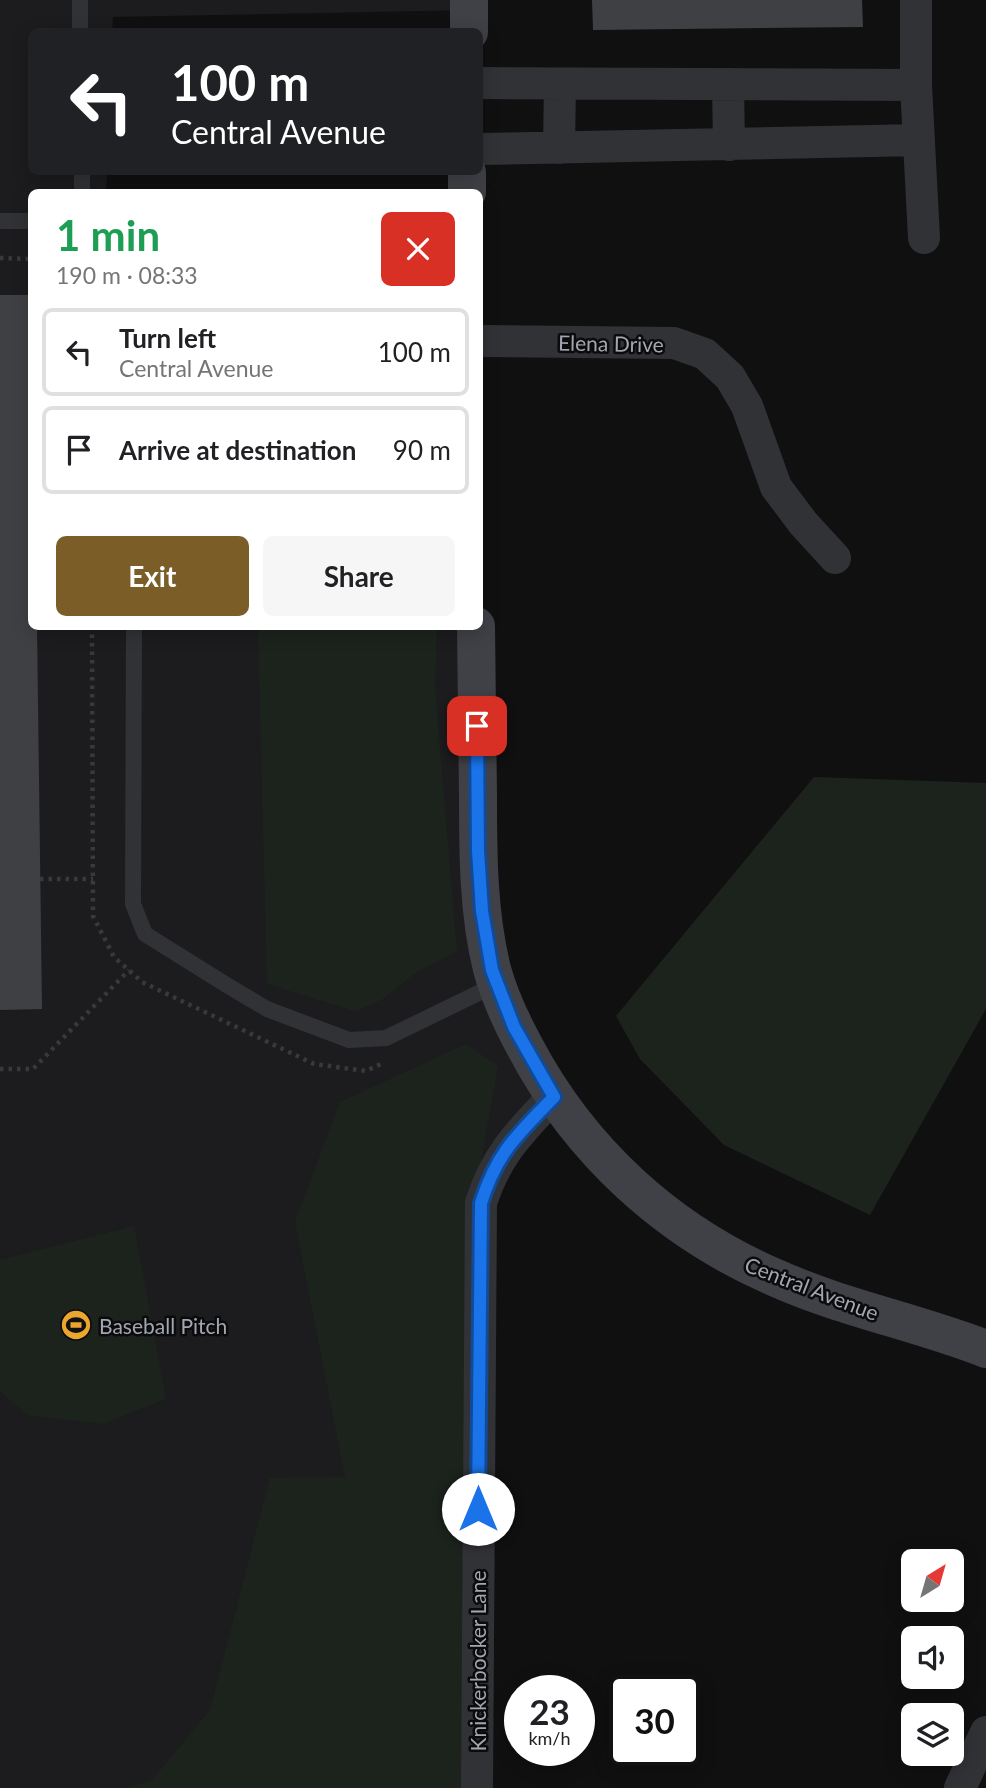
<!DOCTYPE html>
<html lang="en">
<head>
<meta charset="utf-8">
<style>
	body { margin:0; font-family:Lato,sans-serif; background:#f6f6f6; color:#202124; height:100vh; display:flex; flex-direction:column; font-size:26px; white-space:nowrap }
	* { box-sizing:border-box; margin:0 }
	p { font-size:23px; color:#757577 }
	.icon { flex:none; width:38px; height:38px; fill:none; stroke:currentColor; stroke-width:2; stroke-linecap:round; stroke-linejoin:round }
	.map { position:relative; flex:1; overflow:hidden }
	.side { position:absolute; left:28px; top:189px; width:455px; height:441px; display:flex; flex-direction:column; background:#fff; border-radius:10px; box-shadow:0 4px 18px #0003 }
	.side>* { flex:none }
	.banner { position:absolute; left:28px; top:28px; width:455px; height:147px; border-radius:10px; box-shadow:0 4px 18px #0003; background:#202124; color:#fff; overflow:hidden }
	.needle { width:46px; rotate:37deg }
	.tools { position:absolute; left:901px; top:1549px; display:grid; gap:14px }
	.tools a { display:grid; place-items:center; width:63px; height:63px; border-radius:10px; background:#fff; box-shadow:0 4px 18px #0003; font-size:35px }
	.speed { position:absolute; left:504px; top:1675px; display:flex; gap:14px; font-size:35px; font-weight:700; text-align:center }
	.speed>* { display:grid; place-content:center; width:91px; height:91px; border-radius:50%; background:#fff; box-shadow:0 4px 18px #0003; line-height:1 }
	.speed small { font-size:18px; font-weight:400 }
	.speed .limit { border:4px solid #111; border-radius:10px; background:#fff; color:#111 }
	.pin { position:absolute; display:grid; place-items:center; width:60px; height:60px; color:#fff; margin:-30px; border-radius:14px; box-shadow:0 4px 10px #0006 }
	.me { position:absolute; width:77px; margin:-38px; rotate:0deg; stroke-linejoin:round; filter:drop-shadow(0 0 5px #0008) }
	.turn { display:flex; align-items:center; gap:24px; height:147px; padding:0 28px; font-size:32px }
	.turn .icon { width:91px; height:91px; stroke-width:2.5 }
	.turn b { display:block; font-size:49px; line-height:60px }
	.round { display:grid; place-items:center; flex:none; width:74px; height:74px; border-radius:10px; background:#f6f6f6 }
	.summary { display:flex; align-items:center; justify-content:space-between; height:119px; padding:0 28px }
	h1 { font-size:42px; font-weight:700; line-height:52px; color:#1e9e55 }
	.primary-button { display:flex; gap:14px; margin-top:auto; padding:14px 28px }
	.primary-button a { flex:1; height:80px; border-radius:10px; background:#7b5d28; color:#fff; font-size:28px; font-weight:700; line-height:80px; text-align:center }
	.primary-button a+a { background:#f6f6f6; color:#202124 }
	ul { padding:0; list-style:none }
	li { display:flex; align-items:center; gap:21px; height:88px; margin:0 14px 10px; padding:0 14px; border:4px solid #e0e0e0; border-radius:10px }
	li div { flex:1 }
	li b { display:block; font-size:26px }
	li em { font-style:normal }
	.map>svg:first-child { display:block }
	.built { fill:#1c1c1e }
	.green { fill:#1c231d }
	.building { fill:#3f4044 }
	.lines { fill:none; stroke-linecap:round; stroke-linejoin:round }
	.path { stroke:#37393d; stroke-width:4.5; stroke-dasharray:3.5 5; stroke-linecap:butt }
	.lane { stroke:#313236; stroke-width:16 }
	.street { stroke:#313236; stroke-width:32 }
	.secondary { stroke:#3f4146; stroke-width:38 }
	.route-casing { stroke:#114b97; stroke-width:18 }
	.route { stroke:#1a73e8; stroke-width:12 }
	.labels { text-anchor:middle; dominant-baseline:central; stroke-width:5; stroke-linejoin:round; paint-order:stroke }
	.street-label { font-size:21px; fill:#a1a6b1; stroke:#0b0b0c }
	.poi-label { font-size:21px; fill:#a1a6b1; stroke:#0b0b0c; text-anchor:start }
</style>
</head>
<body>
<div class="map">
<svg width="986" height="1788" viewBox="0 0 986 1788">
	<rect width="100%" height="100%" fill="#101011"/>
	<!-- built -->
	<path class="built" d="M0,0H469V10L113,17L112,31L32,32V172H107L106,192H32V626L476,627L478,851L543,1080L491,1172L477,1788H0Z"/>
	<!-- green -->
	<path class="green" d="M258,627H437L435,687L457,951L414,974L383,999L355,1011L267,984Z
		M814,777L986,783V1009L870,1215L724,1145L640,1059L616,1016Z
		M466,1044L498,1066L482,1156L463,1788H127L152,1780L210,1710L270,1478L345,1477L295,1222L340,1102Z
		M134,1226L166,1399L103,1424L27,1415L0,1391V1260Z"/>
	<!-- building -->
	<path class="building" d="M592,0H862L863,27L593,30Z
		M0,295H32V626H37L42,1009L0,1010Z"/>
	<g class="lines">
		<!-- path -->
		<path class="path" d="M0,258L32,259
			M92,626L93,916L114,957L142,982L314,1064L366,1071L385,1062
			M40,879H93
			M0,1069H33L129,970"/>
		<!-- lane -->
		<path class="lane" d="M80,0V32
			M82,172V192
			M0,221H32
			M134,626L133,904L145,934L225,984L267,1009L349,1040L386,1038L497,984"/>
		<!-- street -->
		<path class="street" d="M916,0V85L924,238
			M480,83L916,85
			M728,84L729,145
			M559,148L560,84
			M480,149L919,140
			M480,341L674,343L705,354L730,377L747,406L776,487L803,523L835,558
			M477,1788L481,1203C496,1155 520,1132 554,1096
			M960,1788L986,1732"/>
		<!-- secondary -->
		<path class="secondary" d="M469,32V0
			M467,192V172
			M476,626C477,683 477,739 478,796C478,853 478,913 492,969C499,995 512,1023 525,1047C580,1151 667,1231 776,1278C843,1308 917,1322 986,1349"/>
	</g>
	<g class="lines">
		<!-- route casing -->
		<g class="route-casing">
			<path id="route" d="M477,726L478,851L482,911L492,970L514,1027L554,1097C518,1134 497,1152 481,1203L478,1509"/>
		</g>
		<!-- route -->
		<use href="#route" class="route"/>
	</g>
	<!-- icons -->
	<defs>
		<g id="stadium-disc" transform="scale(1.575)"><circle r="9.5" fill="#eaa62e" stroke="#0b0b0c"/><path d="M0-5a6.5 5 0 1 0 0 10a6.5 5 0 1 0 0-10ZM-3.5-1.8h7v3.6h-7Z" fill="#111"/></g>
	</defs>
	<g fill-rule="evenodd">
		<use href="#stadium-disc" x="76" y="1325"/>
	</g>
	<g class="labels">
		<!-- street labels -->
		<g class="street-label">
			<text transform="translate(611 343) rotate(1)">Elena Drive</text>
			<text transform="translate(812 1288) rotate(21)">Central Avenue</text>
			<text transform="translate(477 1661) rotate(-90)">Knickerbocker Lane</text>
		</g>
		<!-- poi labels -->
		<g class="poi-label">
			<text x="99" y="1325">Baseball Pitch</text>
		</g>
	</g>
</svg>
<div class="tools">
<a><svg class="needle" viewBox="-14 -14 28 28"><path d="M0-13l5 13h-10z" fill="#e53935"/><path d="M0 13l5-13h-10z" fill="#757577"/></svg></a>
<a><svg class="icon" aria-label="sound" viewBox="0 0 24 24"><path d="M4 9h4l5-4v14l-5-4H4zM17 9q2 3 0 6"/></svg></a>
<a><svg class="icon" aria-label="layers" viewBox="0 0 24 24"><path d="M12 4l9 5-9 5-9-5zM3 14l9 5 9-5"/></svg></a>
</div>
<div class="speed"><div>23<small>km/h</small></div><div class="limit">30</div></div>
<div class="pin" style="left:477px;top:726px;background:#d93025"><svg class="icon" aria-label="arrive" viewBox="0 0 24 24"><path d="M6 21V4h12l-3 4 3 4H6"/></svg></div>
<svg class="me" style="left:478px;top:1509px" viewBox="-20 -20 40 40"><circle r="19" fill="#fff"/><path d="M0-13L10 11 0 6-10 11z" fill="#1a73e8"/></svg>
<div class="banner">
<div class="turn"><svg class="icon" aria-label="left" viewBox="0 0 24 24"><path d="M17 20v-9H6M10 6l-5 5 5 5"/></svg><div><b>100 m</b>Central Avenue</div></div>
</div>
<section class="side">
<div class="summary"><div><h1>1 min</h1><p>190 m · 08:33</p></div><a class="round" style="background:#d93025;color:#fff"><svg class="icon" aria-label="close" viewBox="0 0 24 24"><path d="M6 6l12 12M18 6L6 18"/></svg></a></div>
<ul>
<li><svg class="icon" aria-label="left" viewBox="0 0 24 24"><path d="M17 20v-9H6M10 6l-5 5 5 5"/></svg><div><b>Turn left</b><p>Central Avenue</p></div><em>100 m</em></li>
<li><svg class="icon" aria-label="arrive" viewBox="0 0 24 24"><path d="M6 21V4h12l-3 4 3 4H6"/></svg><div><b>Arrive at destination</b></div><em>90 m</em></li>
</ul>
<div class="primary-button"><a>Exit</a><a>Share</a></div>
</section>
</div>
</body>
</html>
